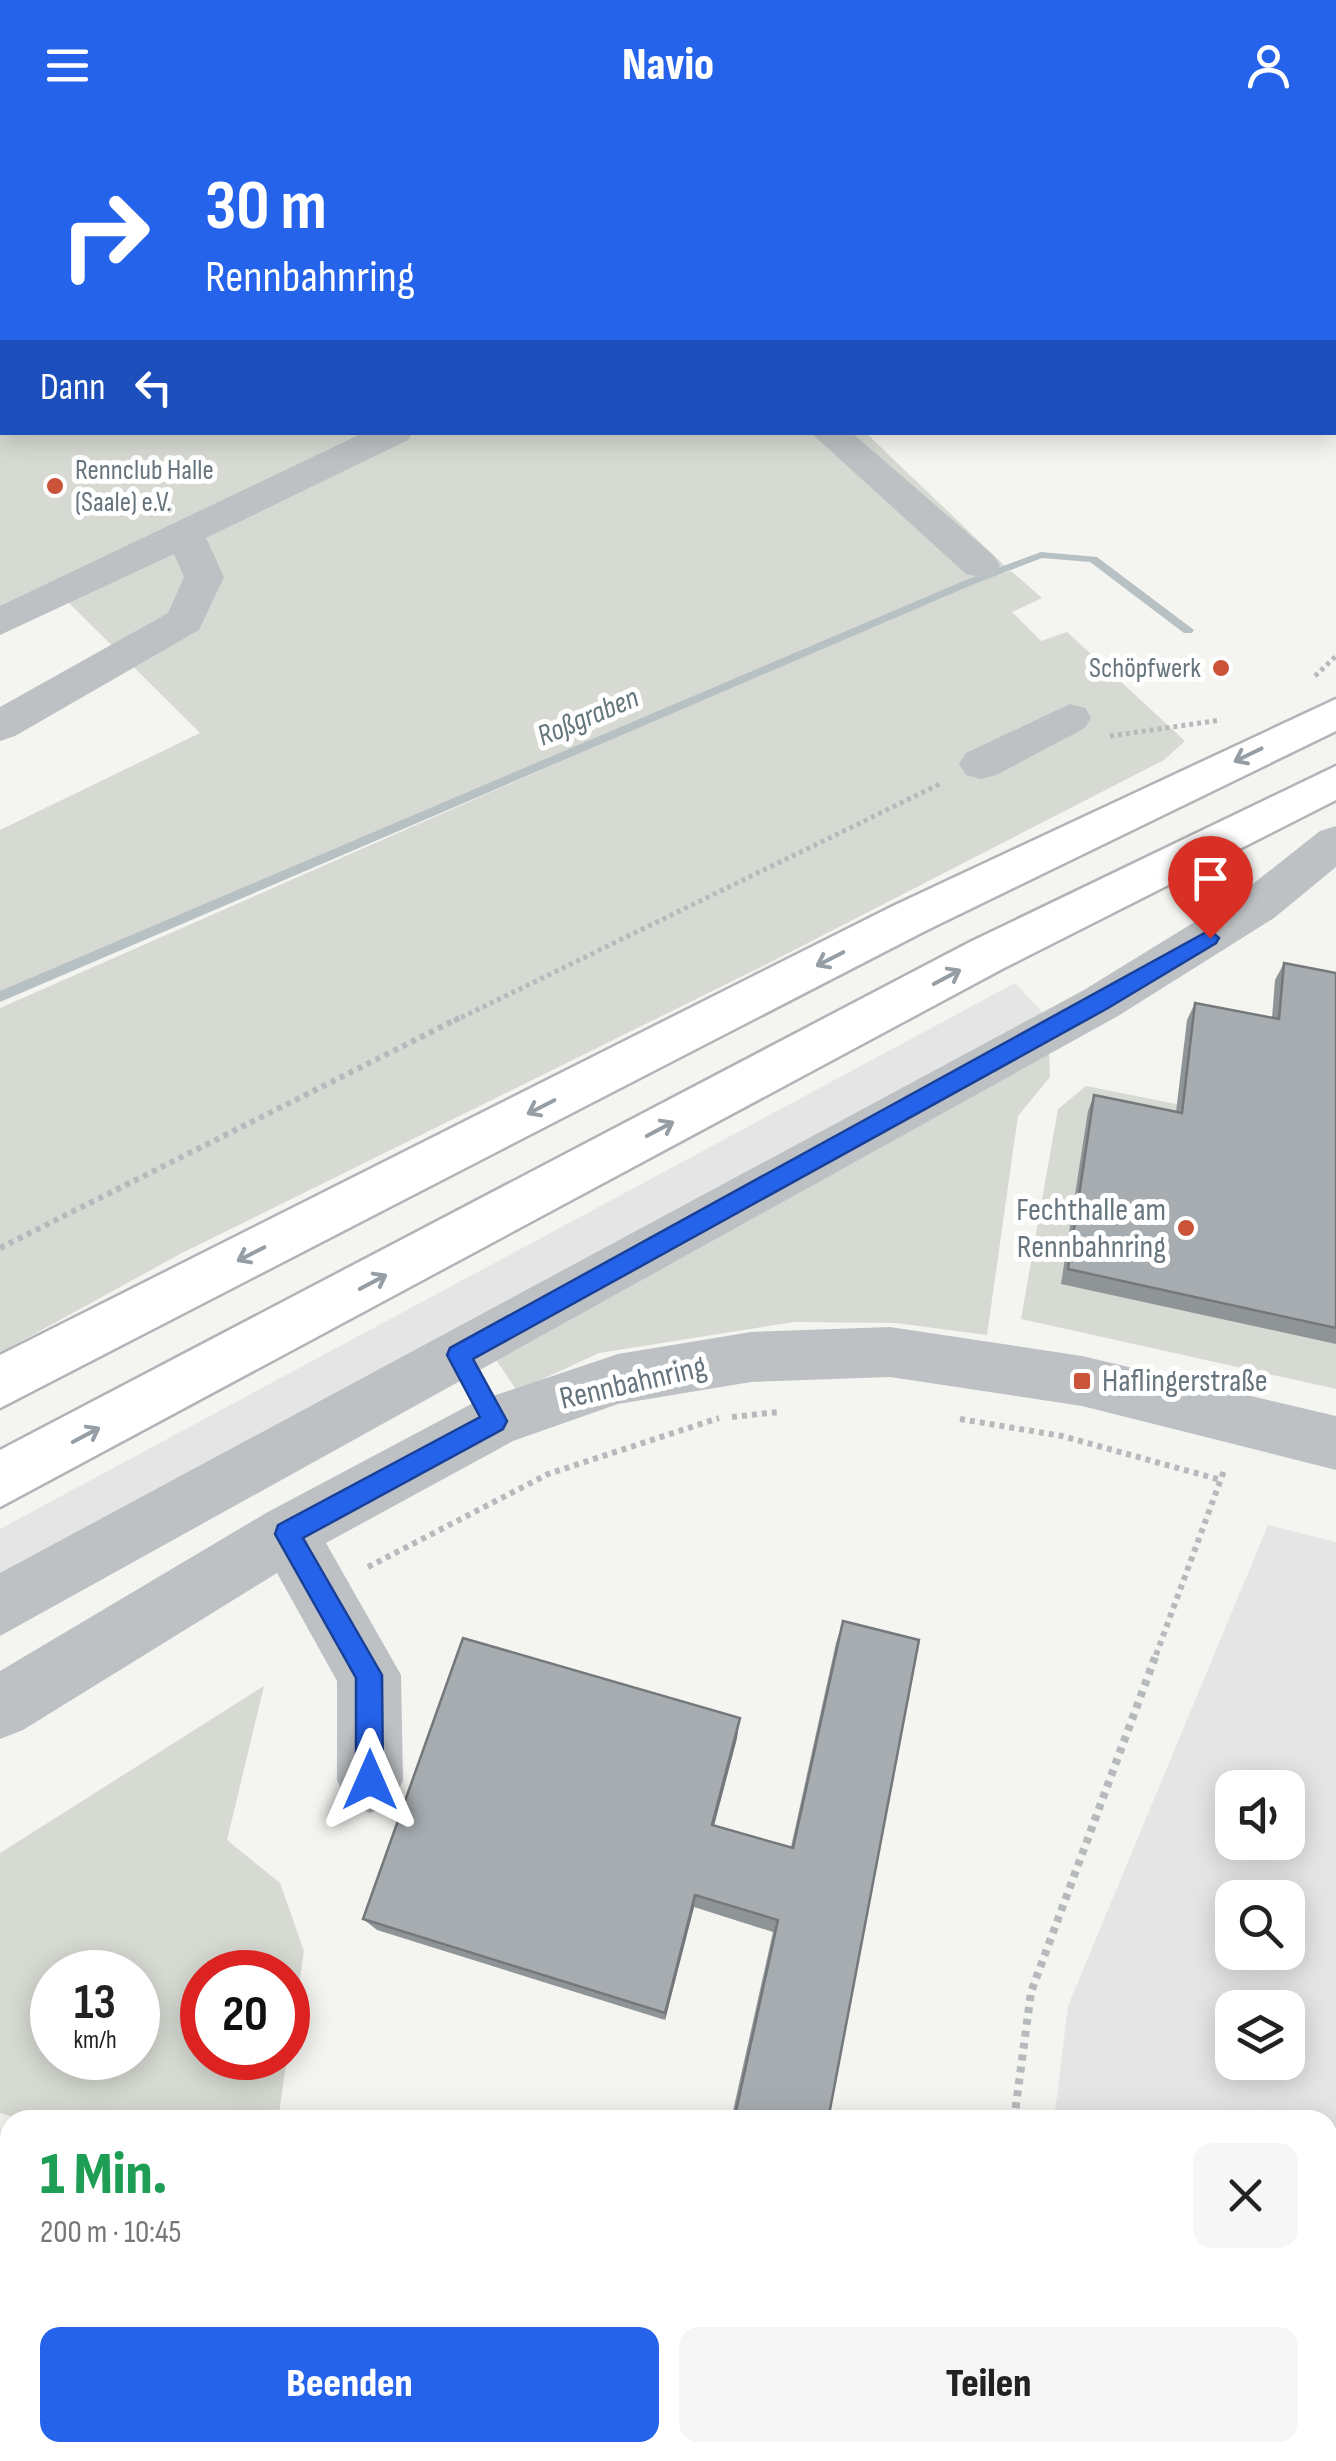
<!DOCTYPE html>
<html lang="de">
<head>
<meta charset="utf-8">
<style>
	body { margin:0; font-family:"Sofia Sans Condensed",sans-serif; background:#f6f6f6; color:#222; height:100vh; display:flex; flex-direction:column; font-size:38px; white-space:nowrap }
	* { box-sizing:border-box; margin:0 }
	p { font-size:32px; color:#767676 }
	.icon { flex:none; width:55px; height:55px; fill:none; stroke:currentColor; stroke-width:2; stroke-linecap:round; stroke-linejoin:round }
	.map { position:relative; flex:1; overflow:hidden }
	.details { position:absolute; left:0px; top:1980px; width:1338px; height:352px; display:flex; flex-direction:column; background:#fff; border-radius:30px 30px 0 0; box-shadow:0 5px 25px #0003 }
	.details>* { flex:none }
	.top-card { position:absolute; left:0px; top:0px; width:1338px; height:305px; box-shadow:0 5px 25px #0003; background:#2563eb; color:#fff; overflow:hidden }
	.buttons { position:absolute; left:1215px; top:1640px; display:grid; gap:20px }
	.buttons a { display:grid; place-items:center; width:90px; height:90px; border-radius:20px; background:#fff; box-shadow:0 5px 25px #0003; font-size:50px }
	.speed { position:absolute; left:30px; top:1820px; display:flex; gap:20px; font-size:50px; font-weight:700; text-align:center }
	.speed>* { display:grid; place-content:center; width:130px; height:130px; border-radius:50%; background:#fff; box-shadow:0 5px 25px #0003; line-height:1 }
	.speed small { font-size:25px; font-weight:400 }
	.speed .limit { border:15px solid #d22; background:#fff; color:#111 }
	.pin { position:absolute; display:grid; place-items:center; width:85px; height:85px; color:#fff; margin:-102px -42px; border-radius:50% 50% 50% 0; rotate:-45deg; box-shadow:0 0 10px #0007 }
	.pin .icon { rotate:45deg }
	.me { position:absolute; width:110px; margin:-55px; rotate:0deg; stroke-linejoin:round; filter:drop-shadow(0 0 8px #0008) }
	.turn { display:flex; align-items:center; gap:35px; height:210px; padding:0 40px; font-size:45px }
	.turn .icon { width:130px; height:130px; stroke-width:2.5 }
	.turn b { display:block; font-size:70px; line-height:85px }
	.then { display:flex; align-items:center; height:95px; padding:0 40px; background:#0003; gap:20px; font-size:38px }
	.round { display:grid; place-items:center; flex:none; width:105px; height:105px; border-radius:20px; background:#f6f6f6 }
	.overview { display:flex; align-items:center; justify-content:space-between; height:170px; padding:0 40px }
	h1 { font-size:60px; font-weight:800; line-height:75px; color:#1e9e55 }
	.cta { display:flex; gap:20px; margin-top:auto; padding:20px 40px }
	.cta a { flex:1; height:115px; border-radius:20px; background:#2563eb; color:#fff; font-size:40px; font-weight:800; line-height:115px; text-align:center }
	.cta a+a { background:#f6f6f6; color:#222 }
	header { display:flex; justify-content:space-between; align-items:center; height:130px; padding:0 40px; background:#2563eb; color:#fff; font-size:45px; font-weight:800 }
	.map>svg:first-child { display:block }
	.built { fill:#e4e5e4; fill-rule:evenodd }
	.green { fill:#d6dad2; fill-rule:evenodd }
	.lines { fill:none; stroke-linecap:round; stroke-linejoin:round }
	.stream { fill:#b7c1c4; fill-rule:evenodd }
	.highway-casing { stroke:#b1b4b6; stroke-width:5 }
	.path-far2 { stroke:#b7babc; stroke-width:5; stroke-dasharray:4 4; stroke-linecap:butt }
	.path-far1 { stroke:#b7babc; stroke-width:6; stroke-dasharray:5 5; stroke-linecap:butt }
	.path { stroke:#b7babc; stroke-width:8; stroke-dasharray:6 6; stroke-linecap:butt }
	.minor { fill:#bec1c4; fill-rule:evenodd }
	.highway { fill:#fff; fill-rule:evenodd }
	.wall { fill:#8f9497 }
	.shaded-wall { fill:#74787b }
	.building { fill:#a6acb0; stroke:#74787b; stroke-width:2.5 }
	.oneway { stroke:#959ea5 }
	.route { fill:#2563eb; stroke:#184099; stroke-width:2.5 }
	.poi-dot { fill:#cb533a; stroke:#fff; stroke-width:4 }
	.labels { text-anchor:middle; dominant-baseline:central; stroke-width:10; stroke-linejoin:round; paint-order:stroke }
	.far-poi-label { font-size:28px; fill:#67757e; stroke:#fff; text-anchor:start }
	.far-water-label { font-size:30px; font-style:italic; fill:#63767b; stroke:#fff }
	.poi-label { font-size:32px; fill:#67757e; stroke:#fff; text-anchor:end }
	.street-label { font-size:32px; fill:#67757e; stroke:#fff }
</style>
</head>
<body>
<header><svg class="icon" aria-label="menu" viewBox="0 0 24 24"><path d="M4 6h16M4 12h16M4 18h16"/></svg>Navio<svg class="icon" aria-label="person" viewBox="0 0 24 24"><circle cx="12" cy="8" r="4"/><path d="M4 21q1-7 8-7t8 7"/></svg></header>
<div class="map">
<svg width="1336" height="2331" viewBox="0 0 1336 2331">
	<rect width="100%" height="100%" fill="#f4f4f1"/>
	<!-- built -->
	<path class="built" d="M1015,853L1068,910L0,1497V1399Z
		M1268,1395L1336,1412V2331H1012L1013,2322H1328V1990H1054L1068,1876ZM1232,1658H1288V1712H1232ZM1232,1768H1288V1822H1232ZM1232,1878H1288V1932H1232Z"/>
	<!-- green -->
	<path class="green" d="M0,0L497,2H2V302L866,303L1005,436L971,452L1011,441L1042,468L1012,482L1041,511L1067,502L1185,611L1164,630L769,833L180,1124L0,1223V878L935,467L0,867V700L200,603L61,465L0,492Z
		M1049,921L1050,947L1018,986L987,1205L896,1193L794,1192L599,1223L517,1261L493,1225Z
		M1086,956L1336,1006V1259L1021,1189L1058,979Z
		M264,1556L227,1710L280,1753L304,1821L288,1927V1842H202V1928H287L278,1990H24L0,1983V1723ZM52,1842H138V1928H52Z"/>
	<g class="lines">
		<!-- stream -->
		<path class="stream" d="M1041,422L1097,427L1194,500L1192,503H1184L1090,432L1042,428L974,454L0,872V861L966,450Z"/>
		<!-- highway casing -->
		<g class="highway-casing">
			<path id="highway" d="M1336,569V601L927,800L0,1278V1225L893,776Z
				M1336,636V670L1004,838L0,1377V1320L970,812Z"/>
		</g>
		<!-- path-far2 -->
		<path class="path-far2" d="M1315,546L1336,526
			M1110,606L1221,590
			M454,891L940,654"/>
		<!-- path-far1 -->
		<path class="path-far1" d="M0,1118L459,888
			M732,1287L779,1282
			M960,1289L1062,1306L1221,1350
			M368,1437L548,1344L719,1288
			M1156,1525L1225,1338"/>
		<!-- path -->
		<path class="path" d="M1014,1990L1031,1862L1157,1522
			M969,2331L971,2322"/>
		<!-- minor -->
		<path class="minor" d="M365,302H413L408,310L206,408L224,447L199,500L15,606L0,611V577L168,483L184,447L174,424L0,505V476Z
			M810,302H851L994,426L1000,435L994,444L980,447L966,444Z
			M1070,574L1085,578L1091,588L1085,598L996,645L981,649L966,645L959,634L966,623Z
			M1336,696V737L1274,788L1118,886L0,1506V1443L1084,860L1240,764L1320,701Z
			M890,1197L1082,1226L1336,1286V1340L1082,1276L890,1247L751,1252L618,1274L513,1311L326,1413L401,1545L403,1650L393,1673L370,1683L347,1673L337,1650V1551L277,1443L23,1600L0,1609V1541L266,1383L475,1272L618,1224L751,1202Z
			M0,2249L10,2252V2322H29L10,2330L0,2327Z
			M58,2322H158L162,2331H62Z"/>
		<!-- highway -->
		<use href="#highway" class="highway"/>
	</g>
	<!-- wall -->
	<path class="wall" d="M1284,833L1336,843V1214L1061,1154L1088,981L1094,965L1176,982L1187,890L1195,873L1272,888L1275,850Z
		M843,1491L828,1990H731L773,1802L694,1777L665,1890L377,1800L363,1789L737,1608L714,1696L791,1717L836,1513Z"/>
	<!-- shaded-wall -->
	<path class="shaded-wall" d="M740,1588L737,1608L710,1710L712,1695Z
		M695,1765L694,1777L665,1890V1883Z
		M849,2322H864L889,2331H873Z"/>
	<!-- building -->
	<path class="building" d="M1284,833L1336,843V1198L1068,1139L1094,965L1182,983L1195,873L1279,889Z
		M843,1491L919,1510L828,1990H734L778,1790L695,1765L665,1883L363,1789L463,1508L740,1588L712,1695L793,1718Z
		M655,2322H849L873,2331H653Z"/>
	<!-- one-way arrows -->
	<defs><path id="oneway-shaft" d="M-6 0H5M1.5-3L5.5 0L1.5 3" fill="none" stroke-width="1.6" stroke-linecap="round" stroke-linejoin="round" transform="scale(2.5)"/></defs>
	<g class="oneway">
		<use href="#oneway-shaft" transform="translate(1248 625) rotate(154)"/>
		<use href="#oneway-shaft" transform="translate(830 829) rotate(153)"/>
		<use href="#oneway-shaft" transform="translate(947 847) rotate(-28)"/>
		<use href="#oneway-shaft" transform="translate(541 977) rotate(153)"/>
		<use href="#oneway-shaft" transform="translate(660 999) rotate(-28)"/>
		<use href="#oneway-shaft" transform="translate(251 1124) rotate(153)"/>
		<use href="#oneway-shaft" transform="translate(373 1152) rotate(-28)"/>
		<use href="#oneway-shaft" transform="translate(86 1305) rotate(-28)"/>
	</g>
	<!-- route -->
	<path class="route" d="M1210,800L1219,808L1216,813L1108,878L473,1229L507,1291L503,1299L303,1408L382,1545L383,1650L379,1659L370,1663L360,1659L356,1650V1548L275,1404L278,1395L480,1287L447,1225L450,1218Z"/>
	<!-- markers -->
	<g class="poi-dot">
		<circle cx="55" cy="356" r="10"/>
		<circle cx="1221" cy="538" r="10"/>
		<circle cx="1186" cy="1098" r="10"/>
		<rect x="1072" y="1241" width="20" height="20" rx="5"/>
	</g>
	<g class="labels">
		<!-- far-poi labels -->
		<g class="far-poi-label">
			<text x="75" y="340">Rennclub Halle<tspan x="75" dy="32">(Saale) e.V.</tspan></text>
			<text x="1201" y="538" text-anchor="end">Schöpfwerk</text>
		</g>
		<!-- far-water labels -->
		<g class="far-water-label">
			<text transform="translate(588 587) rotate(-23)">Roßgraben</text>
		</g>
		<!-- poi labels -->
		<g class="poi-label">
			<text x="1166" y="1080">Fechthalle am<tspan x="1166" dy="37">Rennbahnring</tspan></text>
			<text x="1102" y="1251" text-anchor="start">Haflingerstraße</text>
		</g>
		<!-- street labels -->
		<g class="street-label">
			<text transform="translate(633 1253) rotate(-13)">Rennbahnring</text>
		</g>
	</g>
</svg>
<div class="buttons">
<a><svg class="icon" aria-label="sound" viewBox="0 0 24 24"><path d="M4 9h4l5-4v14l-5-4H4zM17 9q2 3 0 6"/></svg></a>
<a><svg class="icon" aria-label="search" viewBox="0 0 24 24"><circle cx="10" cy="10" r="6"/><path d="M15 15l6 6"/></svg></a>
<a><svg class="icon" aria-label="layers" viewBox="0 0 24 24"><path d="M12 4l9 5-9 5-9-5zM3 14l9 5 9-5"/></svg></a>
</div>
<div class="speed"><div>13<small>km/h</small></div><div class="limit">20</div></div>
<div class="pin" style="left:1210px;top:808px;background:#d93025"><svg class="icon" aria-label="arrive" viewBox="0 0 24 24"><path d="M6 21V4h12l-3 4 3 4H6"/></svg></div>
<svg class="me" style="left:370px;top:1650px" viewBox="-20 -20 40 40"><path d="M0-17L14 15 0 8-14 15z" fill="#2563eb" stroke="#fff" stroke-width="4"/></svg>
<div class="top-card">
<div class="turn"><svg class="icon" aria-label="right" viewBox="0 0 24 24"><path d="M7 20v-9h11M14 6l5 5-5 5"/></svg><div><b>30 m</b>Rennbahnring</div></div>
<div class="then">Dann<svg class="icon" aria-label="left" viewBox="0 0 24 24"><path d="M17 20v-9H6M10 6l-5 5 5 5"/></svg></div>
</div>
<section class="details">
<div class="overview"><div><h1>1 Min.</h1><p>200 m · 10:45</p></div><a class="round"><svg class="icon" aria-label="close" viewBox="0 0 24 24"><path d="M6 6l12 12M18 6L6 18"/></svg></a></div>
<div class="cta"><a>Beenden</a><a>Teilen</a></div>
</section>
</div>
</body>
</html>
